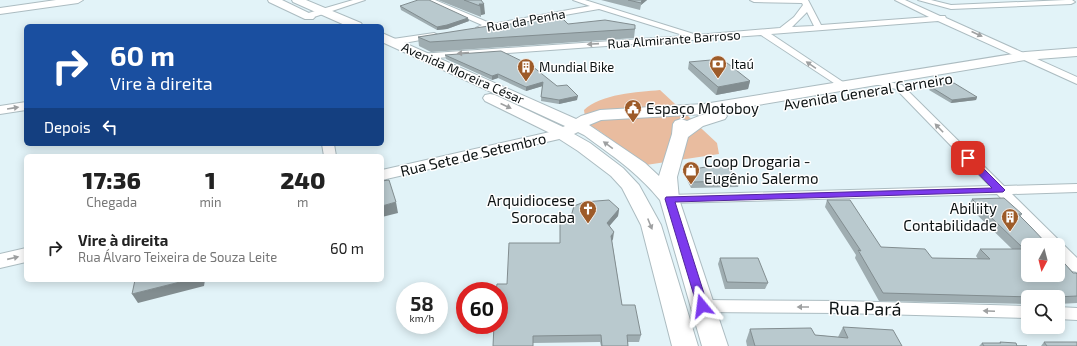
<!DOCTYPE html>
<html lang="pt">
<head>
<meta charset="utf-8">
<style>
	body { margin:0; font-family:"Exo 2",sans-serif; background:#f6f6f6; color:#222; height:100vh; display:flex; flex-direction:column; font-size:15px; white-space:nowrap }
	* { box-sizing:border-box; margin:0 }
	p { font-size:13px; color:#767676 }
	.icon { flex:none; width:22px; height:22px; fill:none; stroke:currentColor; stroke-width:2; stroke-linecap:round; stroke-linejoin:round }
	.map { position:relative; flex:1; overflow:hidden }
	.details { position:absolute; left:24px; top:154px; width:360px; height:128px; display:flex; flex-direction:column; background:#fff; border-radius:6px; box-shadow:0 2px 10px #0003 }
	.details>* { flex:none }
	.guide { position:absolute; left:24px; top:24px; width:360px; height:122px; border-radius:6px; box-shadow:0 2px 10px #0003; background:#1a4fa0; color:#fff; overflow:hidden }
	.needle { width:26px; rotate:187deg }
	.buttons { position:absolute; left:1021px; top:238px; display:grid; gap:8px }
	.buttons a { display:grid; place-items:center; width:44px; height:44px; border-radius:6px; background:#fff; box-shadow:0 2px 10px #0003; font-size:20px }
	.speed { position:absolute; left:396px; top:282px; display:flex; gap:8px; font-size:20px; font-weight:700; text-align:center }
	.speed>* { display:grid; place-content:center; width:52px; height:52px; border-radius:50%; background:#fff; box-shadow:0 2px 10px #0003; line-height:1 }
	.speed small { font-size:10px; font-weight:400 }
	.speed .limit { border:6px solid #d22; background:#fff; color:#111 }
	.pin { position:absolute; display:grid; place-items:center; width:34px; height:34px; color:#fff; margin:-17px; border-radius:8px; box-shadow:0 2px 6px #0006 }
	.me { position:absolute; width:44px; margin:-22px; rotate:344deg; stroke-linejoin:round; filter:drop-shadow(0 0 3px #0008) }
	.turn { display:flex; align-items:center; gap:14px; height:84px; padding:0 20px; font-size:18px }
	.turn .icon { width:52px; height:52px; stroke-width:2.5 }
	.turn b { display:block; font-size:28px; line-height:34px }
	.then { display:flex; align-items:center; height:38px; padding:0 20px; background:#0003; gap:8px; font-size:15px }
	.eta { display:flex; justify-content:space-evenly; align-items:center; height:68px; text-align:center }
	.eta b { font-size:24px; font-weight:800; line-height:28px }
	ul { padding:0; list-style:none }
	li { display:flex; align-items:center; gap:12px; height:52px; padding:0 20px }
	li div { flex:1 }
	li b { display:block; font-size:15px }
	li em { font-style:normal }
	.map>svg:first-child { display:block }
	.green { fill:#e9bc9f }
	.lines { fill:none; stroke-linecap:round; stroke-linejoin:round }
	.street-casing { stroke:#acbcc1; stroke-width:2 }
	.secondary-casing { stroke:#acbcc1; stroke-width:2 }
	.primary-casing { stroke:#acbcc1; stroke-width:2 }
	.street { fill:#fff; fill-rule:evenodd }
	.secondary { fill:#fff; fill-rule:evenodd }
	.primary { fill:#fff; fill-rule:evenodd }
	.wall { fill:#9fadb1 }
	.shaded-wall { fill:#828d90 }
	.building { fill:#b9c9ce; stroke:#828d90 }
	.oneway { fill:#9ea0a1 }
	.route { fill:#7c3aed; stroke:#51269a }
	.labels { text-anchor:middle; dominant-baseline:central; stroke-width:3; stroke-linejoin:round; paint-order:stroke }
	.far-street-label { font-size:13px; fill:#0c1213; stroke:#fff }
	.far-poi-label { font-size:13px; fill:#0c1213; stroke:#fff; text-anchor:start }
	.street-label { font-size:15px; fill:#0c1213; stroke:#fff }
	.poi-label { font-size:15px; fill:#0c1213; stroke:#fff; text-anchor:start }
	.near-street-label { font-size:18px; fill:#0c1213; stroke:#fff }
</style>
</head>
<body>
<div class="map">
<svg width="1077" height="346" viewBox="0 0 1077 346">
	<rect width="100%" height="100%" fill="#e2f3f8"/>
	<!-- green -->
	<path class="green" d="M660,90L717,143L719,154L646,165L598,130L586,124L584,110C600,94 638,92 660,90Z"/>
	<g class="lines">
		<!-- street casing -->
		<g class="street-casing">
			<path id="street" d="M353,0H365L311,18H308L304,16L305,14Z
				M425,0H435L492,24L590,6L573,0H585L697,35L780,28L794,17L803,5L802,3L754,2L750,0H808L821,25L929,17L895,0H905L940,16H945L946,18L1077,77V84L938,21L771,34L846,84L848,86L846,88L843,89L761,35L422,59L418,56L419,54L686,36L599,9L480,30L476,28L482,25ZM807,12L814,26L792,27Z
				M918,0H931L951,5L1066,0H1072L1075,2L1071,4L951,9Z
				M434,33L438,35L437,37L393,45L389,42L393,39Z
				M873,78L902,85L1004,186L1077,184V192L1012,194L1077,258V272L1072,271L1058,257V245H1047L997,194L669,203L665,202L663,199L665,196L669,195L990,186L896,89L870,83L868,81L870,79Z
				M322,144H334L336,156H324Z
				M702,300L841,301L1028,306V318L841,313L702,312L696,310L694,306L696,302Z
				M1058,307L1077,308V320L1058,319Z"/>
		</g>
		<!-- secondary casing -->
		<g class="secondary-casing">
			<path id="secondary" d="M56,0H83L78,3L0,14V8Z
				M26,102V110L0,114V106Z
				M563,129L568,131L571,134L568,137L382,180V170Z
				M26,248V262L0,268V254Z"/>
		</g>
		<!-- primary casing -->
		<g class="primary-casing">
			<path id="primary" d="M268,0H282L313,15L315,17L313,19H305L269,2Z
				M292,0H306L361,23L363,26H347L293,2Z
				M382,33L576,119L581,116L600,110L704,104L1025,52L1077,48V56L1025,60L704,114L601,120L589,125L645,163L659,176L672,134L673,124L675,121L681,119L687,121C698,116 713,110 725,113L727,116L725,119L703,126L688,137L677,177L679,199L728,346H702L660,200C637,172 614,157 584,135L578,132L574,134L590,143L623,168L639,185L661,225L698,346H672L641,225L622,188L611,176L578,151L550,133L485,101L483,98L485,95L490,94L495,95L563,127L565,126L382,42Z"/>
		</g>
		<!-- street -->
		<use href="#street" class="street"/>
		<!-- secondary -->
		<use href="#secondary" class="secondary"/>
		<!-- primary -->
		<use href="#primary" class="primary"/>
	</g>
	<!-- wall -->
	<path class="wall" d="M438,0H481L485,14L481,15V17Z
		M601,0H647L641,5L640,10Z
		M400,6L469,21L447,29L437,30L401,10Z
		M568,24L635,29L634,38L431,52L419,46L418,37L496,26Z
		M445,55L557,86L577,100L559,104L541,101L542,86L526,91L498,78L492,80L446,59Z
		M689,62L750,81L748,89L716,95L688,69Z
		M931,87L977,97L976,100L951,103L929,90Z
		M687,170L740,181L738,187L691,188L685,176Z
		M972,199L1022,214L1020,217L1073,273L1077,274V303L1058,304V297H1028V304H1027L879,301L855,258L856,255L825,207L827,200L881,247L932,258L978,259L976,256L980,249H1012L968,206Z
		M619,209L618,216L609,226L613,239L612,241L622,305L641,335L639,342H628V346H601L600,342L533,343L507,284L560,243L570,220Z
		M720,258L768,283L765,289H725L718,264Z
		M843,327L902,346H747L746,341L750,329L838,337Z
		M1000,342L1017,346H1027H979L982,343H999Z
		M1044,342L1077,346H1041Z"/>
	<!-- shaded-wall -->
	<path class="shaded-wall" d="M642,0H647L641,5L640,10Z
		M479,4H484L485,14L481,15L480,6Z
		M468,18L469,21L447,29L437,30V27Z
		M498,74V78L492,80V76Z
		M750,81L748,89L716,95L718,87Z
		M543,82V86L526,91V87Z
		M578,96L577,100L559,104V100Z
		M977,97L976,100L951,103L952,100Z
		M396,202L398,213L382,217V206Z
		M619,209L618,216L606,230L607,223Z
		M614,232L613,239L610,243L611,236Z
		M188,280H205L204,286L138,303L132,294Z"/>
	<!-- building -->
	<path class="building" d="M418,0H429L468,18L447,25L437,27L400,6Z
		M464,0H481L484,4H479L480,6Z
		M628,0H642L641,3Z
		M561,17L568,24L605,20L635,25V29L430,42L418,37L495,25L496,26Z
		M501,51L532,66L557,86L567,85L578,96L559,100L541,97L543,82L526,87L498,74L492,76L445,55Z
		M722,59L750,81L718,87L689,62Z
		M954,83L977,97L952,100L931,87Z
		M725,164L740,181L692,182L687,170Z
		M389,180L396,202L382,206V181Z
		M1004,198L1022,214H1018L1031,227L1048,245H1028V275H1058V256L1073,273H1076L1077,274V296L1056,297L1054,294L1032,297L883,293L858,250L861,251L827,200H850L881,247L925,249L932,258L990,259L980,249H1024L972,199Z
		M609,200L619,209L607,223L614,232L611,236L622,305H635L641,335H627L628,346H602L601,335L533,336V346H493L494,325H499V291H496L497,284H507L509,243H560V220H570L574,206L584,202Z
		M720,258H758L768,283L727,282Z
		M135,280H188L132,294Z
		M843,327L893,330L902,346H755L750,329L811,328L815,335L848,338Z
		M1000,342L1016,343L1017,346H1027H984L982,343H1001Z
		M1044,342H1077V346H1047Z"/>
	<!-- one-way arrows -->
	<defs><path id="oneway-solid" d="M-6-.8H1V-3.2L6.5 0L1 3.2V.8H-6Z"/></defs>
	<g class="oneway">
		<use href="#oneway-solid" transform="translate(977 34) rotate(25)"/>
		<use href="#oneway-solid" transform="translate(593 44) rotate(176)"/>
		<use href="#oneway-solid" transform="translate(463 53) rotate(176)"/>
		<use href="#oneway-solid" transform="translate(811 65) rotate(-146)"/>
		<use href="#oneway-solid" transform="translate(506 106) rotate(25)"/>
		<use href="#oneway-solid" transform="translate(13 108) rotate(-9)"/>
		<use href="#oneway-solid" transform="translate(939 128) rotate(-134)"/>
		<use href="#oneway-solid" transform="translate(608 145) rotate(-144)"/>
		<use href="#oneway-solid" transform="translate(650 224) rotate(68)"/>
		<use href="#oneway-solid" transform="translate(13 258) rotate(-13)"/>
		<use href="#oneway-solid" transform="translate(803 307) rotate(-180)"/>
		<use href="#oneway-solid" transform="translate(989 311) rotate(-178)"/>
	</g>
	<!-- route -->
	<path class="route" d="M965,156H971L1005,190L1003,192L675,202L708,306L706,309L702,311L698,309L665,199L666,197L992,188L965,160L964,158Z"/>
	<!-- icons -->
	<defs>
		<g id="bank-pin" transform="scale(0.9)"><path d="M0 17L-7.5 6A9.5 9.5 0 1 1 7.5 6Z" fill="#9d5b29" stroke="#fff"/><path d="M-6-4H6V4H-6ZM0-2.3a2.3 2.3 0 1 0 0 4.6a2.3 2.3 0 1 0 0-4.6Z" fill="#fff"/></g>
		<g id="building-pin" transform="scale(0.9)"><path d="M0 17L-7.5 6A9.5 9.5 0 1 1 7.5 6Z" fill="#9d5b29" stroke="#fff"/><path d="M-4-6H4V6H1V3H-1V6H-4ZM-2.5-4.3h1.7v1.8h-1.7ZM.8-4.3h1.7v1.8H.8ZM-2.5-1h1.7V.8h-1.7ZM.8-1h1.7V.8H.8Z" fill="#fff"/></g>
		<g id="civic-pin" transform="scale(0.9)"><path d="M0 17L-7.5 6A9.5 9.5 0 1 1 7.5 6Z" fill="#9d5b29" stroke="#fff"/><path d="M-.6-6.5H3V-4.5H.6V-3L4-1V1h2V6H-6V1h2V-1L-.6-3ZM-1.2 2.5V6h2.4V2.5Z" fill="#fff"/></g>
		<g id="shop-pin" transform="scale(0.9)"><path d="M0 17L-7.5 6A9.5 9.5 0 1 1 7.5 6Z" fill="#9d5b29" stroke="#fff"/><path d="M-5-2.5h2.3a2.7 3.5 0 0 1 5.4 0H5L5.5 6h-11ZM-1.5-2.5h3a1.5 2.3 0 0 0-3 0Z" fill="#fff"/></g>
		<g id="church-pin" transform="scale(0.9)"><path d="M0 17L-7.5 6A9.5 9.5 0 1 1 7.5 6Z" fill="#9d5b29" stroke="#fff"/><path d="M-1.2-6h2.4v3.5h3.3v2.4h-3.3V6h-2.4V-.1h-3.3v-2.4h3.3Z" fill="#fff"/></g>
	</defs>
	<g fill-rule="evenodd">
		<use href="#bank-pin" x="718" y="64"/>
		<use href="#building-pin" x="526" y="67"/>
		<use href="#civic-pin" x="633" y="108"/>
		<use href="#shop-pin" x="691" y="170"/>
		<use href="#church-pin" x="588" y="209"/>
		<use href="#building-pin" x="1010" y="217"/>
	</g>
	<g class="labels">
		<!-- far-street labels -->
		<g class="far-street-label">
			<text transform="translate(526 20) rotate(-10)">Rua da Penha</text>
			<text transform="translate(674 39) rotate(-4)">Rua Almirante Barroso</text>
			<text transform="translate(463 73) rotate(24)">Avenida Moreira César</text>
		</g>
		<!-- far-poi labels -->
		<g class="far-poi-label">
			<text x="731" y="64">Itaú</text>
			<text x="539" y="67">Mundial Bike</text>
		</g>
		<!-- street labels -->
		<g class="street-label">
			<text transform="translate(868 91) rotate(-9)">Avenida General Carneiro</text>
			<text transform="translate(473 154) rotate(-13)">Rua Sete de Setembro</text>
		</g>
		<!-- poi labels -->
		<g class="poi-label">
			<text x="646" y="108">Espaço Motoboy</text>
			<text x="704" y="161">Coop Drogaria -<tspan x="704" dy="17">Eugênio Salermo</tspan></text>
			<text x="575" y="200" text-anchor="end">Arquidiocese<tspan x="575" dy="17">Sorocaba</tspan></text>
			<text x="997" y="208" text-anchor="end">Abiliity<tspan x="997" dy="17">Contabilidade</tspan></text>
		</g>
		<!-- near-street labels -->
		<g class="near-street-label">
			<text transform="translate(865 308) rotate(1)">Rua Pará</text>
		</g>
	</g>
</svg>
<div class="buttons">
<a><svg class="needle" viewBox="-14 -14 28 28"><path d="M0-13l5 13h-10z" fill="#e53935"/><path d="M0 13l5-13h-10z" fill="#767676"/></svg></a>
<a><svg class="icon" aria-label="search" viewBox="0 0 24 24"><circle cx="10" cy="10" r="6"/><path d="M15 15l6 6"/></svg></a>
</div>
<div class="speed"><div>58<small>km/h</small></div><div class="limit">60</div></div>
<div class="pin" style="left:968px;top:158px;background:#d93025"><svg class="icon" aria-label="arrive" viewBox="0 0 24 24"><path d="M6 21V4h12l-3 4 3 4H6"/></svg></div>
<svg class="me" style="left:702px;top:306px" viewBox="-20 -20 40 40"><path d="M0-17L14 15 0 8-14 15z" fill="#7c3aed" stroke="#fff" stroke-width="4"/></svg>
<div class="guide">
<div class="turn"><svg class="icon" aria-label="right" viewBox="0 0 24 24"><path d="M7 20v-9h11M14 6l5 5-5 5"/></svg><div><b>60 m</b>Vire à direita</div></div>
<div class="then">Depois<svg class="icon" aria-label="left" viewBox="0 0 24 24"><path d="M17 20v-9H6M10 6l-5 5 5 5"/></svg></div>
</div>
<section class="details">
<div class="eta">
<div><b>17:36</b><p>Chegada</p></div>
<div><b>1</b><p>min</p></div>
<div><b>240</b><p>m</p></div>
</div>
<ul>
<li><svg class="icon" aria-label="right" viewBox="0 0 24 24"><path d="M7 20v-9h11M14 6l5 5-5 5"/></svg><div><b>Vire à direita</b><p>Rua Álvaro Teixeira de Souza Leite</p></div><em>60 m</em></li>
</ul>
</section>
</div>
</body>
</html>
